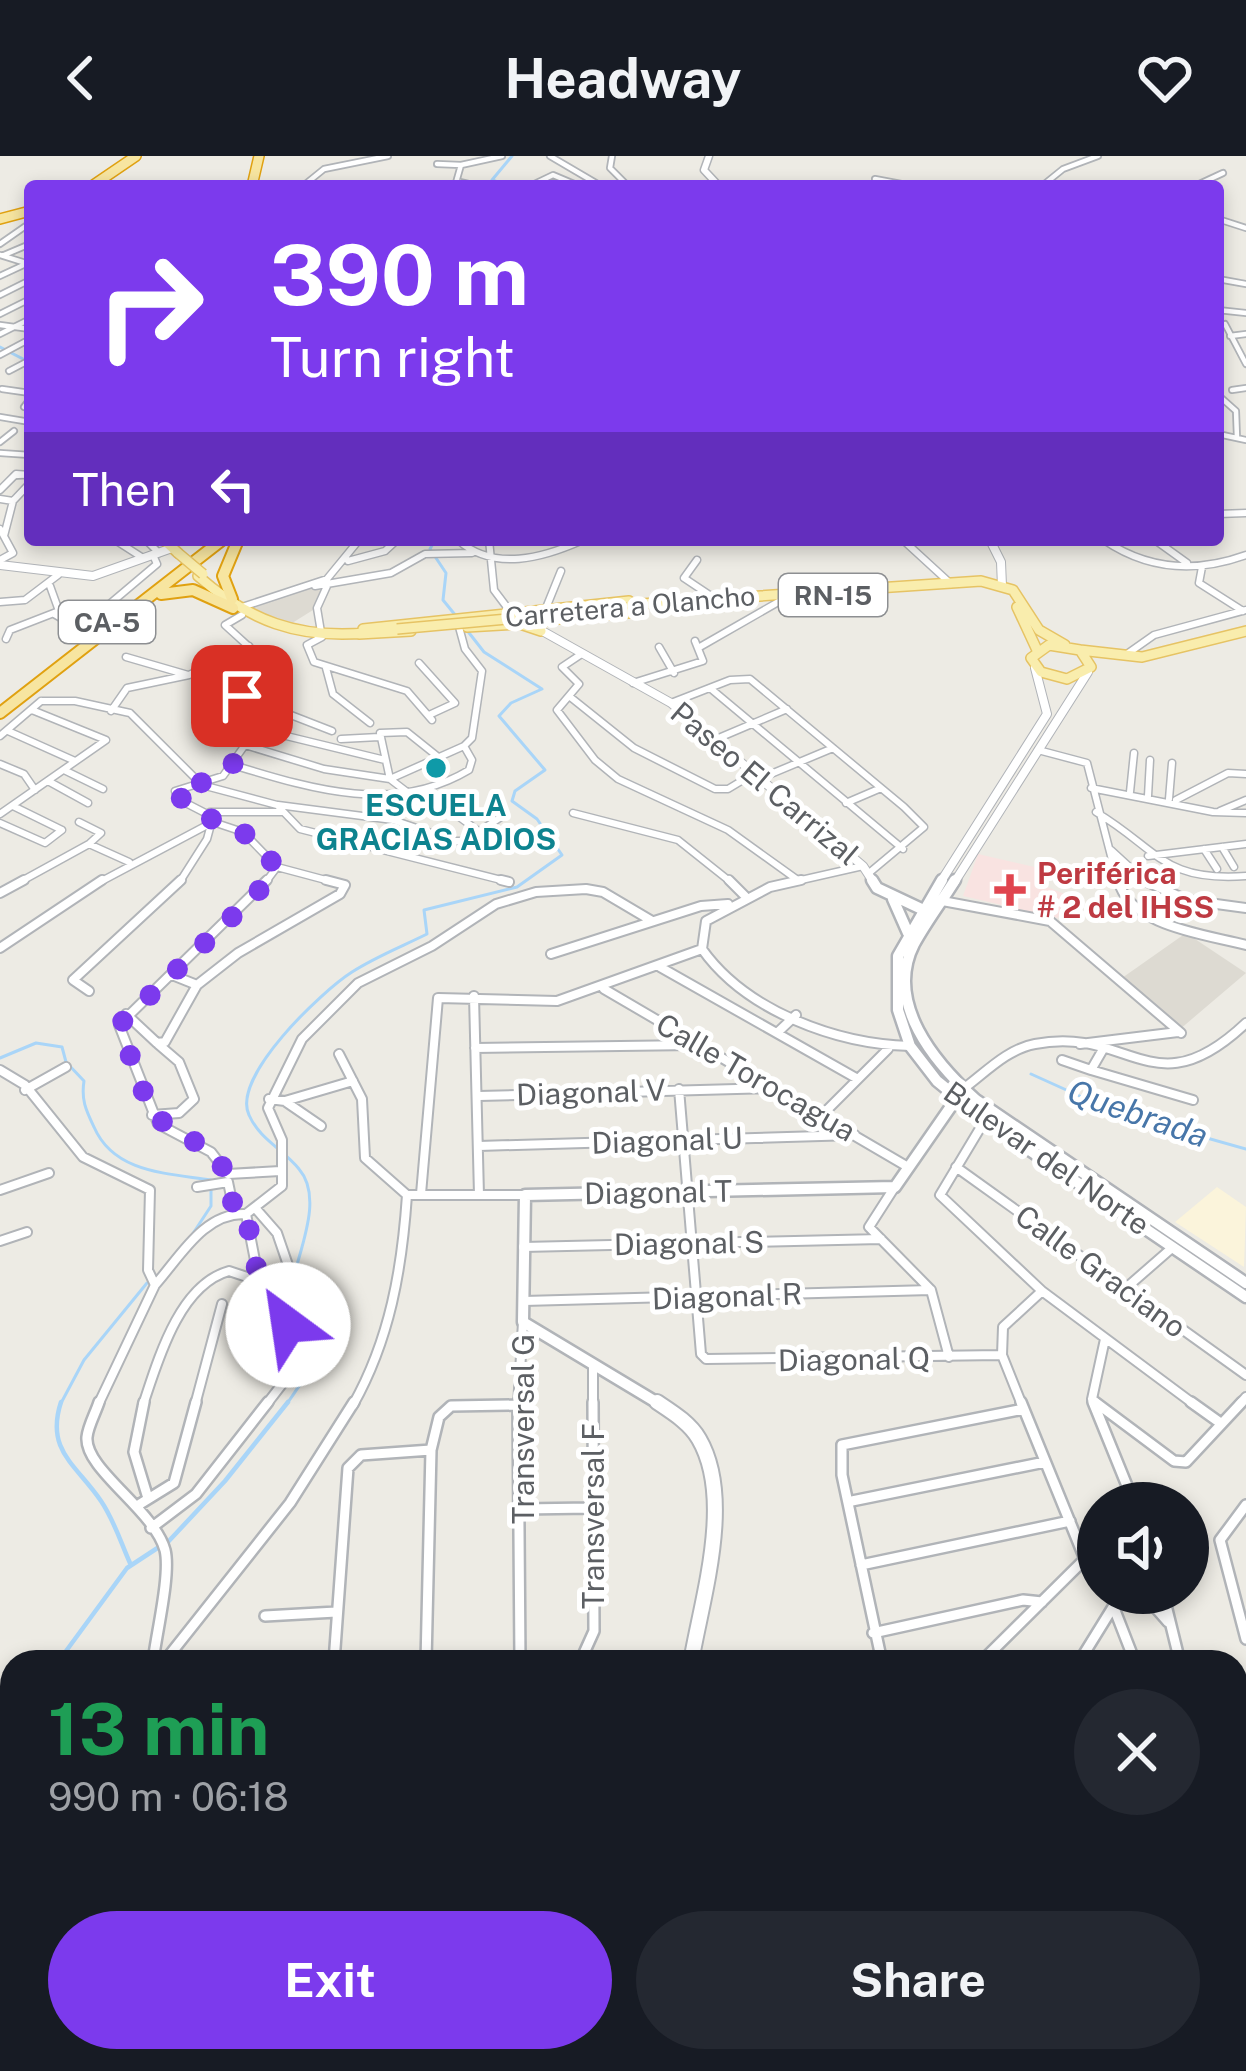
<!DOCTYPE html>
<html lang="en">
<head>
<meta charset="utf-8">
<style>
	body { margin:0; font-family:"Public Sans",sans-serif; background:#242831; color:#f1f3f6; height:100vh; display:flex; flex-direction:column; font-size:45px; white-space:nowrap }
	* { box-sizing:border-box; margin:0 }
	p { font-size:39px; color:#9ea1a6 }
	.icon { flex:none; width:66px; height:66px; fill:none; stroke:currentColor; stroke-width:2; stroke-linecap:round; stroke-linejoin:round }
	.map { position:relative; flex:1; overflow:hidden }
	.panel { position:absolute; left:0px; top:1494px; width:1248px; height:423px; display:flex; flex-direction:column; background:#171b24; border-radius:36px 36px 0 0; box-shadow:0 6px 18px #0003 }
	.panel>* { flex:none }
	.top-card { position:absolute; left:24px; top:24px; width:1200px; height:366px; border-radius:12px; box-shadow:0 6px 18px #0003; background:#7c3aed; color:#fff; overflow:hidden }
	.buttons { position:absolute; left:1077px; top:1326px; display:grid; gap:24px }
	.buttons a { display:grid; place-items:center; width:132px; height:132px; border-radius:50%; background:#171b24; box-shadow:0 6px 18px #0003; font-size:60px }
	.pin { position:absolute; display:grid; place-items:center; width:102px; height:102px; color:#fff; margin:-51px; border-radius:24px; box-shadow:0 6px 18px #0006 }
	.me { position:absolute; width:132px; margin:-66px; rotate:329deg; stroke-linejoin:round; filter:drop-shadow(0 0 9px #0008) }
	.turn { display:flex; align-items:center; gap:42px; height:252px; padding:0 48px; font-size:54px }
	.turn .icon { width:156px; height:156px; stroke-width:2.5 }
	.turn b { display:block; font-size:84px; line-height:102px }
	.then { display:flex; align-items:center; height:114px; padding:0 48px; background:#0003; gap:24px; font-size:45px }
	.round { display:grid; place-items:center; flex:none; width:126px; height:126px; border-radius:63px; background:#242831 }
	.summary { display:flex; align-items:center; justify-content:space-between; height:204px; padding:0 48px }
	h1 { font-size:72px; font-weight:700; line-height:90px; color:#1e9e55 }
	.button { display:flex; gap:24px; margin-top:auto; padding:24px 48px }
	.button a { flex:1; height:138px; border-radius:72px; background:#7c3aed; color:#fff; font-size:48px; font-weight:700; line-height:138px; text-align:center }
	.button a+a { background:#242831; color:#f1f3f6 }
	header { display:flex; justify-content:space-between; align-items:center; height:156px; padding:0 48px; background:#171b24; font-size:54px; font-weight:700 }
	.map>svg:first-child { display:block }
	.commercial { fill:#fbf4db }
	.education { fill:#dddad2 }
	.medical { fill:#f9e3e1 }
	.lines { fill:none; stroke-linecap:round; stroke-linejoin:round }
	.stream-far1 { stroke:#a9d5f8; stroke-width:3 }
	.stream { stroke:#a9d5f8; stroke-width:4.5 }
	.minor-far3-casing { stroke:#b1b4b8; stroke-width:8 }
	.minor-far2-casing { stroke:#b1b4b8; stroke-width:9 }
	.minor-far1-casing { stroke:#b1b4b8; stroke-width:12 }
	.minor-casing { stroke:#b1b4b8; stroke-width:14 }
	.tertiary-far3-casing { stroke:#b1b4b8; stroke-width:9 }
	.tertiary-far2-casing { stroke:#b1b4b8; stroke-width:10 }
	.tertiary-far1-casing { stroke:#b1b4b8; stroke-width:15 }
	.tertiary-casing { stroke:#b1b4b8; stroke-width:18 }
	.secondary-far1-casing { stroke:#b0b3b8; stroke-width:10 }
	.secondary-casing { stroke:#b0b3b8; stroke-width:15 }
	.primary-casing { stroke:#e6c364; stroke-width:12 }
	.trunk-far1-casing { stroke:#e0a111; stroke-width:12 }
	.trunk-casing { stroke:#e0a111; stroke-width:14 }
	.minor-far3 { stroke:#fff; stroke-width:4.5 }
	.minor-far2 { stroke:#fff; stroke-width:6 }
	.minor-far1 { stroke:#fff; stroke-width:8 }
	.minor { stroke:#fff; stroke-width:9 }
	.tertiary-far3 { stroke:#fff; stroke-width:6 }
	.tertiary-far2 { stroke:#fff; stroke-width:8 }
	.tertiary-far1 { stroke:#fff; stroke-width:10 }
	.tertiary { stroke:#fff; stroke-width:14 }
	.secondary-far1 { stroke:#fff; stroke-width:8 }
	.secondary { stroke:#fff; stroke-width:10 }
	.primary { stroke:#f9edad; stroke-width:9 }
	.trunk-far1 { stroke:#f7e5a0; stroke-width:9 }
	.trunk { stroke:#f7e5a0; stroke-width:10 }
	.primary-bridge-casing { stroke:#e6c364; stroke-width:12; stroke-linecap:butt }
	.primary-bridge { stroke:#f9edad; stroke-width:9 }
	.route { stroke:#7c3aed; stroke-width:21; stroke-dasharray:0 37.8 }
	.culture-dot { fill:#0f9aa8; stroke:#fff; stroke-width:4.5 }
	.health-dot { fill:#e0444e; stroke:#fff; stroke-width:4.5 }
	.labels { text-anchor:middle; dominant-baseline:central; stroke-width:10; stroke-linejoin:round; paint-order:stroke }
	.shield { fill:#fff; stroke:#8d8f92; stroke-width:3 }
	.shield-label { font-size:27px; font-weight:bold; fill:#5c5f63 }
	.far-street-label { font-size:27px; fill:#5c5f63; stroke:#fff }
	.street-label { font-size:30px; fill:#5c5f63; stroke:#fff }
	.culture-label { font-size:30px; font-weight:bold; fill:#0d838f; stroke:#fff }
	.health-label { font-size:30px; font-weight:bold; fill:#be3a42; stroke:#fff; text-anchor:start }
	.water-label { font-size:33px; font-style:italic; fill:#4776a9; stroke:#fff }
</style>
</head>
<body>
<header><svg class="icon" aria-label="back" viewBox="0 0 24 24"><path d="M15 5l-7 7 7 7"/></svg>Headway<svg class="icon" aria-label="heart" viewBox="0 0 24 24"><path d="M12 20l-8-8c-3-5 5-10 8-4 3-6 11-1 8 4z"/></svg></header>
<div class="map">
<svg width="1246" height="1915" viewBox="0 0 1246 1915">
	<rect width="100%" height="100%" fill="#edebe4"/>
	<!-- commercial -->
	<path class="commercial" d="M1217,1031L1246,1051L1244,1111L1175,1066Z"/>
	<!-- education -->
	<path class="education" d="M291,431L324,434L313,454L289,469L243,449Z
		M1186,777L1246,817L1179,874L1122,822Z"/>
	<!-- medical -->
	<path class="medical" d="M978,698L1039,712L1042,729L1067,739L1058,762L963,740Z"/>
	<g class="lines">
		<!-- stream-far1 -->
		<path class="stream-far1" d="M509,30L492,24L512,0
			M0,191L25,204
			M435,384L430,393L446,417L443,444L456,460
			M0,902L36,887L62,891L66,906L84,925C81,944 86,954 94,971C114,1017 166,1017 211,1024V1050L192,1079
			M1031,918L1115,956L1246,993
			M162,1114L178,1095
			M60,1249L84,1204L147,1127
			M286,1249C323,1197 328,1182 292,1128C299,1094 324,1042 299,1013C283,993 260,984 249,959C231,921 322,835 352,816C375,801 403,790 427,778L424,754L517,731L562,699L537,663L512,645L515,635L545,614L499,560L511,547L542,533L484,496L466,473"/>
		<!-- stream -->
		<path class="stream" d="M61,1246C45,1295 77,1309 101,1345C114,1364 121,1387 130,1407
			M167,1387L225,1325L288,1246
			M58,1506L127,1412L159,1391
			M506,1905H528
			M683,1905L715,1915"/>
		<!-- minor-far3 casing -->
		<g class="minor-far3-casing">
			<path id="minor-far3" d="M550,0L601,30
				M612,0L610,12L628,30
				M437,8L461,9
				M460,26L477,30
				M303,30L324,13L388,0
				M426,30L432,29
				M455,30L461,9L502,0
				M530,30L553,19L579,30
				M777,30H799
				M876,30L875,23L912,30
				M1042,30L1063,13L1098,0
				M1195,30L1223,17
				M1218,63L1246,72
				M0,88L30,67
				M0,99L29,108
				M4,99L30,88
				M0,120L30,106
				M1218,123L1246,128
				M0,139L30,124
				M1218,154L1246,157
				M0,158L30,143
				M1225,168L1246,208
				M0,169L30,173
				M0,178L30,163
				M1230,180L1246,178
				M0,199L30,183
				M9,215L30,204
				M2,233L30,237
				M1232,234L1246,232
				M1218,239L1236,255L1237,282
				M30,243L24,251L30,252
				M0,261L30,266
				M1218,278L1246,284
				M0,286L14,275
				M0,297L30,299
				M14,320L30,319"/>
		</g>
		<!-- minor-far2 casing -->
		<g class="minor-far2-casing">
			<path id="minor-far2" d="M0,334L16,318L30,319
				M0,343L13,345L30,327
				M1218,358L1246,357
				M0,373L13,397L0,404
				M4,380L13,345
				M115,384L143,402
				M146,384L159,397
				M458,384C494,416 543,402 583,384
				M489,384L494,434L509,454
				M903,384L951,428
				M1104,384C1148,414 1196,417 1246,399
				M1155,384L1187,407
				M697,404L684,422L714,442
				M348,405L385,395L397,384
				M1202,411L1199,427L1243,455
				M315,430L391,417L425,398L472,397
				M0,446L25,444L58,419
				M242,451L327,423L359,384
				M546,452L561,415
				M54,458L80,473L157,408L153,399
				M321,476L317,452L327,430
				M322,481L307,489L314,506L407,535L432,564
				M6,483L10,474L59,455L50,430
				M659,491L674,517
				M698,492L787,441
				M1127,498L1154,479L1246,454
				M580,499L562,511L579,528L557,554L595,604L618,623L728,674L799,725
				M126,501L188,519
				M419,507L455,547L429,559
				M326,512L333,538L370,567
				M633,527L703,505L695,485
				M710,532L903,693
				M242,540L332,575
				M569,540L634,592L715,633H728L753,618
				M41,545H75L130,557L202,629L277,649L300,673L509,726
				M671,547L730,524L750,523L904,651L924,671L869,717
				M111,555L127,532L189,519L249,490
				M8,575L75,605
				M244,578L274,577L385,604
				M0,580L41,545
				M341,583L379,581
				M714,584L787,553
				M245,589L324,613L390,623L464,590L472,582L482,515L465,493L459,471
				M1038,594L1087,607L1118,727
				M0,608L24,618L35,634
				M233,609C312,633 394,659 469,614L472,604L464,590
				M64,614L103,633
				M759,623L833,592
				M48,625L88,647
				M1091,632L1213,656L1246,657
				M424,635L477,674
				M407,636L390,623L380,577L407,576L437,600
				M1130,636L1134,597
				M1148,640L1150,604
				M1169,643L1172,607
				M1176,644L1228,617L1246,618
				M846,647L881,632
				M278,649L393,664L455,685H465L504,659
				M1220,655L1246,644
				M210,656H281
				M1096,656C1159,694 1163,726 1246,720
				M573,657L678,684L732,727
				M0,658L106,584L32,554
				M79,666L101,677L90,687
				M0,667L45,687L62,674L13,650
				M1222,691L1234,711
				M1204,693L1217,713
				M1111,694L1147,727
				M1148,700L1246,688
				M18,727L89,688L129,706
				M98,727L213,666L243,676L277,711L337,727
				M179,727L207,683L213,661L180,644L175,635L223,620L245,589L235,548L269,509L225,469L242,459
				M265,727L277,711
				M788,727L863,710"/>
		</g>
		<!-- minor-far1 casing -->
		<g class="minor-far1-casing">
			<path id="minor-far1" d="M501,724L509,726
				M729,724L745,740
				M801,724L770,731L706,765L702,793C746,855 836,888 910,890
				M1118,724C1130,771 1205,778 1246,789
				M1143,724L1187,744L1246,752
				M0,737L24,724
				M937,744L1050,765L1181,877
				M0,792L102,724
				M551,798L701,750L728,748
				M660,811L856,922
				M172,819L197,829
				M604,833L908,1011
				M89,835L73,824L181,724
				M474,840L479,1039
				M126,858L157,887L165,886L197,829L238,797L340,738L345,729L326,724
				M777,877L796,859
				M1080,888L1178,876
				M475,892L695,889
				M1102,895L1091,914L1193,944
				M339,898L362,943L365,1002L407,1039
				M1062,904L1091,914
				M0,914L25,929L83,1001L150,1034L148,1114L155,1129L98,1249
				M679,933L701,1198L706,1203L1001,1199
				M963,933C985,917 1007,893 1035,888C1130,869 1153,955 1246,867
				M25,934L66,911
				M479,940L771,932
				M269,943L285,945L353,925
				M286,946L321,970
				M152,959L179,957L194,943L179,906L158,888
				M821,960L888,893
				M985,964L940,1039L1042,1135L1003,1171L1002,1199L1022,1249
				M479,990L855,979
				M956,1011L1246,1219
				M228,1018L211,996L158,968L119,869L267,724
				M228,1018L280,1015
				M197,1031L228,1026L234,1055
				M894,1032L869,1071L931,1134L949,1201
				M0,1034L49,1017
				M421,1038L438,842L557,845L702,793
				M256,1053L277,1077L289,1112
				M246,1058L282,1030V984L268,952L302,883L358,827L432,790L496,748L536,736L586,733L603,736L652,765
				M246,1058L259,1125L288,1169L286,1223L266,1249
				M0,1085L27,1076
				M523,1091L881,1083
				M155,1129C180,1101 204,1056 246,1058
				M1126,1132L1173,1091
				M1042,1135L1195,1249
				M524,1145L931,1134
				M593,1210V1249
				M1092,1243L1094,1249
				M143,1249C158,1204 179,1129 229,1115L259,1125
				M195,1249L222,1148
				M353,1249C390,1183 402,1113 407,1039H525
				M518,1249L523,1166
				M1099,1249L1092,1243L1105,1183
				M1239,1249L1246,1241"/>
		</g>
		<!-- minor casing -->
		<g class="minor-casing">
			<path id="minor" d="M99,1246C96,1256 88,1270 87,1281C84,1313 154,1354 165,1394C171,1418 156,1479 153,1506
				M144,1246L134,1296L147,1339
				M518,1246L520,1506
				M1093,1246L1134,1347
				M1095,1246L1174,1305L1186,1306L1242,1246
				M1191,1246L1219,1266
				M852,1345L1045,1306
				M140,1348L174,1327L196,1246
				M1246,1349L1220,1384L1246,1483
				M522,1353L591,1352
				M151,1372L196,1338L268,1246
				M1085,1403L1098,1392
				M861,1409L1070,1365
				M1163,1437L1180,1506
				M1114,1452L1135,1506
				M265,1460L336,1456
				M873,1477L1023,1444L1042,1446
				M164,1506L290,1347L354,1246
				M334,1506L348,1312L361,1299L431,1294
				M426,1506L431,1294L439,1261L451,1250L518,1249
				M580,1506L594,1475L593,1246
				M882,1506L842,1319V1289L1024,1253
				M981,1506L1085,1403L1021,1246
				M1079,1506L1113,1451L1130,1439L1147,1442L1168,1466
				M1236,1691L1246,1684
				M0,1692L12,1684
				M0,1877L12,1860
				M1236,1888L1246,1894
				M55,1905L57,1915
				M423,1905L456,1915
				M894,1905L906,1915"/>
		</g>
		<!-- tertiary-far3 casing -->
		<g class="tertiary-far3-casing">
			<path id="tertiary-far3" d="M709,0L704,14L719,30"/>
		</g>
		<!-- tertiary-far2 casing -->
		<g class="tertiary-far2-casing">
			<path id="tertiary-far2" d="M990,384L1001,406L1002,430
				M0,409L93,420L172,392
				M537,472L671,547L863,710L874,727"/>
		</g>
		<!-- tertiary-far1 casing -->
		<g class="tertiary-far1-casing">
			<path id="tertiary-far1" d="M872,724L877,732L930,757
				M893,743L908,777
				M661,1249L523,1166L525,1039L895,1031L963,933"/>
		</g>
		<!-- tertiary casing -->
		<g class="tertiary-casing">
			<path id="tertiary" d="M657,1246C672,1256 690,1267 699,1283C734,1343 702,1442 691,1506
				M831,1905L842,1915"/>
		</g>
		<!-- secondary-far1 casing -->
		<g class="secondary-far1-casing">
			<path id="secondary-far1" d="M940,727L1047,558L1035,512
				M954,727L1088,516"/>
		</g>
		<!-- secondary casing -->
		<g class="secondary-casing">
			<path id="secondary" d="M942,724L898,800V854L910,890L937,925L985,964L1246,1141
				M955,724C942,745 926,766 914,788C884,847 935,907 976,944L1246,1127"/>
		</g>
		<!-- primary casing -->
		<g class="primary-casing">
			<path id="primary" d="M164,384L178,397
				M198,420C249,465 298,483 366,477
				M626,449L981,425L1013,434L1039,474L1065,489
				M1017,451L1037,494
				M467,471L520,468L541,475L538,469L547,464L639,456
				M363,473L629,445
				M359,478L411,475
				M1049,489L1080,494L1091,511L1067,523L1041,516L1031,502Z
				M1080,494L1142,501L1246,475"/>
		</g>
		<!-- trunk-far1 casing -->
		<g class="trunk-far1-casing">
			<path id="trunk-far1" d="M92,30L136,0
				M252,30L259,0
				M0,63L30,55"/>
		</g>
		<!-- trunk casing -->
		<g class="trunk-casing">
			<path id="trunk" d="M161,438L193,434L233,452
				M232,443L223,420L238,384
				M0,557L222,384"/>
		</g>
		<!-- minor-far3 -->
		<use href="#minor-far3" class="minor-far3"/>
		<!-- minor-far2 -->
		<use href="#minor-far2" class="minor-far2"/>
		<!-- minor-far1 -->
		<use href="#minor-far1" class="minor-far1"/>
		<!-- minor -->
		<use href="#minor" class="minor"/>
		<!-- tertiary-far3 -->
		<use href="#tertiary-far3" class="tertiary-far3"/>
		<!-- tertiary-far2 -->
		<use href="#tertiary-far2" class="tertiary-far2"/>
		<!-- tertiary-far1 -->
		<use href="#tertiary-far1" class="tertiary-far1"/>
		<!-- tertiary -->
		<use href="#tertiary" class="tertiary"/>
		<!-- secondary-far1 -->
		<use href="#secondary-far1" class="secondary-far1"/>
		<!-- secondary -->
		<use href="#secondary" class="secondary"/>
		<!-- primary -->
		<use href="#primary" class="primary"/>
		<!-- trunk-far1 -->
		<use href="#trunk-far1" class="trunk-far1"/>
		<!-- trunk -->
		<use href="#trunk" class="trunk"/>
		<!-- primary-bridge casing -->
		<g class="primary-bridge-casing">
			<path id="primary-bridge" d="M178,397L203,418
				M397,473L627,452"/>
		</g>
		<!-- primary-bridge -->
		<use href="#primary-bridge" class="primary-bridge"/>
	</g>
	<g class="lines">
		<!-- route -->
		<path class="route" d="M242,540L234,552L246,587C230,619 215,625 181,631L175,639L208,656L213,666L243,676L277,711L257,737L119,869L152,959L211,996L228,1018L234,1055L246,1058L259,1125L288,1169"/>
	</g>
	<!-- markers -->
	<circle class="culture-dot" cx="436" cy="612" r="12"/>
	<path class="health-dot" d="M1004 716h12v12h12v12h-12v12h-12v-12h-12v-12h12z"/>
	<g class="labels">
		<!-- shield labels -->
		<g class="shield">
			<rect x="779" y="418" width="108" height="42" rx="9"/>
			<rect x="59" y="445" width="96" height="42" rx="9"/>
		</g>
		<g class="shield-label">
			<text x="833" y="439">RN-15</text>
			<text x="107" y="466">CA-5</text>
		</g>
		<!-- far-street labels -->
		<g class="far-street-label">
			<text transform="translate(630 450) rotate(-5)">Carretera a Olancho</text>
		</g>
		<!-- street labels -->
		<g class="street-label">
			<text transform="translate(765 627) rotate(40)">Paseo El Carrizal</text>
			<text transform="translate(756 921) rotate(30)">Calle Torocagua</text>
			<text transform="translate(591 936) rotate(-2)">Diagonal V</text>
			<text transform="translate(667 984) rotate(-2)">Diagonal U</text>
			<text transform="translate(1047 1002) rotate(35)">Bulevar del Norte</text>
			<text transform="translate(658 1036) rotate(-1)">Diagonal T</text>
			<text transform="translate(689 1087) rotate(-1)">Diagonal S</text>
			<text transform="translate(1101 1115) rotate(36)">Calle Graciano</text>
			<text transform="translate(727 1140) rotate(-2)">Diagonal R</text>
			<text transform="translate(854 1203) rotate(-1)">Diagonal Q</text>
			<text transform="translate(523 1273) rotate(-90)">Transversal G</text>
			<text transform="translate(593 1360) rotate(-90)">Transversal F</text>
		</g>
		<!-- culture labels -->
		<g class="culture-label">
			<text x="436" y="649">ESCUELA<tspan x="436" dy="34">GRACIAS ADIOS</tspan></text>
		</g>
		<!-- health labels -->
		<g class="health-label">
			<text x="1037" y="717">Periférica<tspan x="1037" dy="34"># 2 del IHSS</tspan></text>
		</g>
		<!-- water labels -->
		<g class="water-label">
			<text transform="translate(1138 957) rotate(19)">Quebrada</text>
		</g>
	</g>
</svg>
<div class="buttons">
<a><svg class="icon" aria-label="sound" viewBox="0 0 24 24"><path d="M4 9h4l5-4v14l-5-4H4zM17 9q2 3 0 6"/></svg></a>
</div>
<div class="pin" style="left:242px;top:540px;background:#d93025"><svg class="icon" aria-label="arrive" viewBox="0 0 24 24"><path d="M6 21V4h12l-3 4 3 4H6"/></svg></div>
<svg class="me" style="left:288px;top:1169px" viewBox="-20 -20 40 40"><circle r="19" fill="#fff"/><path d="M0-13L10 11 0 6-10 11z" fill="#7c3aed"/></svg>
<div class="top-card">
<div class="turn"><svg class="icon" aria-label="right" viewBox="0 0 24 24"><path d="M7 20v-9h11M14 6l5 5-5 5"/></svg><div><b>390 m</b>Turn right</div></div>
<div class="then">Then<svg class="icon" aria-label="left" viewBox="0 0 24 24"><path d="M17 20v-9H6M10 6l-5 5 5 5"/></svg></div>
</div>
<section class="panel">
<div class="summary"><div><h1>13 min</h1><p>990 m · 06:18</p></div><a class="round"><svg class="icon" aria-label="close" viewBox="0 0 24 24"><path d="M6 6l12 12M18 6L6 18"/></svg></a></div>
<div class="button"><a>Exit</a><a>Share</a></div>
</section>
</div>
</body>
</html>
